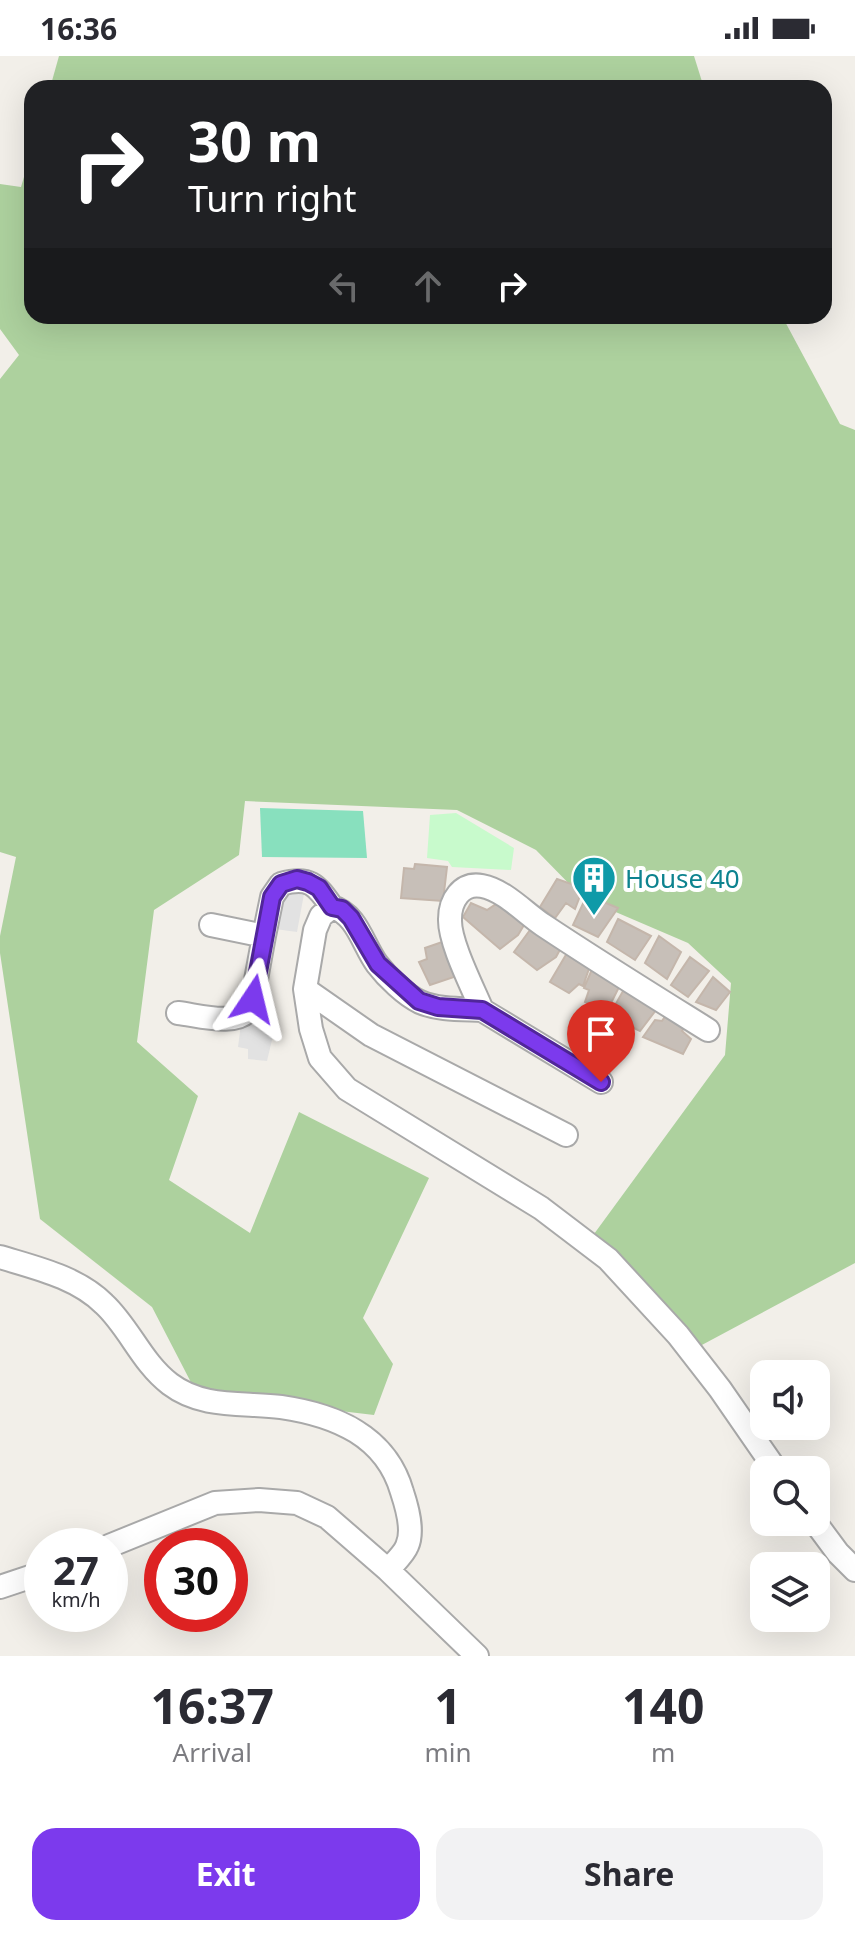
<!DOCTYPE html>
<html lang="en">
<head>
<meta charset="utf-8">
<style>
	body { margin:0; font-family:"Noto Sans",sans-serif; background:#f2f2f3; color:#2b2b33; height:100vh; display:flex; flex-direction:column; font-size:30px; white-space:nowrap }
	* { box-sizing:border-box; margin:0 }
	p { font-size:26px; color:#7c7c81 }
	.icon { flex:none; width:44px; height:44px; fill:none; stroke:currentColor; stroke-width:2; stroke-linecap:round; stroke-linejoin:round }
	.map { position:relative; height:1600px; overflow:hidden }
	.sheet { display:flex; flex-direction:column; background:#fff; flex:1 }
	.sheet>* { flex:none }
	.top-card { position:absolute; left:24px; top:24px; width:808px; height:244px; border-radius:24px; box-shadow:0 8px 32px #0002; background:#202124; color:#fff; overflow:hidden }
	.controls { position:absolute; left:750px; top:1304px; display:grid; gap:16px }
	.controls a { display:grid; place-items:center; width:80px; height:80px; border-radius:16px; background:#fff; box-shadow:0 8px 32px #0002; font-size:40px }
	.speed { position:absolute; left:24px; top:1472px; display:flex; gap:16px; font-size:40px; font-weight:700; text-align:center }
	.speed>* { display:grid; place-content:center; width:104px; height:104px; border-radius:50%; background:#fff; box-shadow:0 8px 32px #0002; line-height:1 }
	.speed small { font-size:20px; font-weight:400 }
	.speed .limit { border:12px solid #d22; background:#fff; color:#111 }
	.pin { position:absolute; display:grid; place-items:center; width:68px; height:68px; color:#fff; margin:-82px -34px; border-radius:50% 50% 50% 0; rotate:-45deg; box-shadow:0 0 8px #0007 }
	.pin .icon { rotate:45deg }
	.me { position:absolute; width:88px; margin:-44px; rotate:10deg; stroke-linejoin:round; filter:drop-shadow(0 0 6px #0008) }
	.turn { display:flex; align-items:center; gap:28px; height:168px; padding:0 32px; font-size:36px }
	.turn .icon { width:104px; height:104px; stroke-width:2.5 }
	.turn b { display:block; font-size:56px; line-height:68px }
	.lanes { display:flex; align-items:center; height:76px; padding:0 32px; background:#0003; justify-content:center; gap:40px; direction:ltr }
	.lanes .off { opacity:.35 }
	.eta { display:flex; justify-content:space-evenly; align-items:center; height:136px; text-align:center }
	.eta b { font-size:48px; font-weight:700; line-height:56px }
	.primary-button { display:flex; gap:16px; margin-top:auto; padding:16px 32px }
	.primary-button a { flex:1; height:92px; border-radius:24px; background:#7c3aed; color:#fff; font-size:32px; font-weight:700; line-height:92px; text-align:center }
	.primary-button a+a { background:#f2f2f3; color:#2b2b33 }
	.status { display:flex; justify-content:space-between; align-items:center; height:56px; padding:0 40px; background:#fff; direction:ltr }
	.status svg { height:22px; fill:currentColor }
	.map>svg:first-child { display:block }
	.forest { fill:#add19e }
	.park { fill:#c8facc }
	.pitch { fill:#88e0be }
	.parking { fill:#e2e2e2 }
	.building { fill:#c7bfb8; stroke:#c4b6ab; stroke-width:2 }
	.lines { fill:none; stroke-linecap:round; stroke-linejoin:round }
	.minor-casing { stroke:#a9a9a9; stroke-width:26 }
	.minor { stroke:#fff; stroke-width:22 }
	.route-casing { stroke:#51269a; stroke-width:20 }
	.route { stroke:#7c3aed; stroke-width:14 }
	.labels { text-anchor:middle; dominant-baseline:central; stroke-width:8; stroke-linejoin:round; paint-order:stroke }
	.culture-label { font-size:26px; fill:#0d838f; stroke:#fff; text-anchor:start }
</style>
</head>
<body>
<div class="status"><b>16:36</b><svg viewBox="0 0 49 12"><path d="M0 12V9h3v3zM5 12V6h3v6zM10 12V3h3v9zM15 12V0h3v12zM26 1h20v11H26zM47 4h2v5h-2z"/></svg></div>
<div class="map">
<svg width="855" height="1600" viewBox="0 0 855 1600">
	<rect width="100%" height="100%" fill="#f2efe9"/>
	<!-- forest -->
	<path class="forest" d="M59,0H694L704,32H50Z
		M32,94V260H782L840,368L855,374V1207L700,1290L594,1178L725,999L731,927L688,887L583,842L536,794L457,754L245,745L239,799L154,854L137,986L198,1040L169,1124L250,1177L299,1056L429,1122L363,1262L393,1308L374,1359L197,1338L152,1251L40,1163L0,897V880L16,801L0,796V323L19,299L0,273V128L21,131Z"/>
	<!-- park -->
	<path class="park" d="M456,757L514,792L511,814L452,811L448,805L427,802L430,759Z"/>
	<!-- pitch -->
	<path class="pitch" d="M260,752L363,755L367,802L262,801Z"/>
	<!-- parking -->
	<path class="parking" d="M280,835L304,838L297,876L275,873Z
		M242,960L276,967L267,1005L248,1003V993L238,991Z"/>
	<!-- building -->
	<path class="building" d="M415,808L447,811L443,845L401,842L404,812L414,813Z
		M557,823L583,832L575,853L566,847L555,862L540,851Z
		M587,839L618,852L598,881L573,869Z
		M502,844L527,864L518,879L500,893L463,861L471,847L487,854Z
		M618,863L651,880L635,904L607,886Z
		M530,874L546,883L563,888L556,901L537,914L514,896Z
		M659,880L681,896L667,923L645,907Z
		M445,885L460,919L430,929L419,906L427,903L425,892Z
		M570,892L591,907L583,930L579,928L569,937L550,926Z
		M690,901L709,915L688,941L671,929Z
		M593,911L620,929L607,955L585,946L589,934L584,932Z
		M713,921L730,936L716,954L696,946Z
		M623,935L656,954L640,975L609,960Z
		M668,956L690,965L682,975L691,983L683,998L643,981L655,964L662,965Z"/>
	<g class="lines">
		<!-- minor casing -->
		<g class="minor-casing">
			<path id="minor" d="M264,880L272,841L281,828C309,820 316,828 332,851
				M305,933L371,979L566,1079
				M482,954L601,1026
				M178,957C198,959 238,972 251,951L264,880L211,869
				M708,974C652,939 597,905 543,869C525,857 504,834 482,830C461,826 450,845 450,863C449,886 473,932 482,954C462,953 438,954 420,946C405,939 387,921 377,908C363,889 357,858 332,851L321,860L315,874L305,933L311,973L320,1002L347,1033L541,1152L608,1203L678,1279L720,1333L776,1414
				M0,1201C36,1212 77,1221 104,1248C129,1271 142,1307 170,1328C203,1353 243,1346 281,1351C336,1359 386,1380 402,1436C407,1451 414,1475 407,1490C404,1498 394,1507 388,1514
				M815,1466L838,1497L855,1514
				M109,1490L215,1447L259,1444L297,1447L327,1461L388,1514L477,1600
				M0,1531L42,1517"/>
		</g>
		<!-- minor -->
		<use href="#minor" class="minor"/>
	</g>
	<g class="lines">
		<!-- route casing -->
		<g class="route-casing">
			<path id="route" d="M253,943L272,841L281,828L297,823L308,826L319,832L332,851L342,853L351,862L378,908L419,945L438,951L482,954L601,1026"/>
		</g>
		<!-- route -->
		<use href="#route" class="route"/>
	</g>
	<!-- icons -->
	<defs>
		<g id="building-pin" transform="scale(2.3)"><path d="M0 17L-7.5 6A9.5 9.5 0 1 1 7.5 6Z" fill="#0f9aa8" stroke="#fff"/><path d="M-4-6H4V6H1V3H-1V6H-4ZM-2.5-4.3h1.7v1.8h-1.7ZM.8-4.3h1.7v1.8H.8ZM-2.5-1h1.7V.8h-1.7ZM.8-1h1.7V.8H.8Z" fill="#fff"/></g>
	</defs>
	<g fill-rule="evenodd">
		<use href="#building-pin" x="594" y="822"/>
	</g>
	<g class="labels">
		<!-- culture labels -->
		<g class="culture-label">
			<text x="625" y="822">House 40</text>
		</g>
	</g>
</svg>
<div class="controls">
<a><svg class="icon" aria-label="sound" viewBox="0 0 24 24"><path d="M4 9h4l5-4v14l-5-4H4zM17 9q2 3 0 6"/></svg></a>
<a><svg class="icon" aria-label="search" viewBox="0 0 24 24"><circle cx="10" cy="10" r="6"/><path d="M15 15l6 6"/></svg></a>
<a><svg class="icon" aria-label="layers" viewBox="0 0 24 24"><path d="M12 4l9 5-9 5-9-5zM3 14l9 5 9-5"/></svg></a>
</div>
<div class="speed"><div>27<small>km/h</small></div><div class="limit">30</div></div>
<div class="pin" style="left:601px;top:1026px;background:#d93025"><svg class="icon" aria-label="arrive" viewBox="0 0 24 24"><path d="M6 21V4h12l-3 4 3 4H6"/></svg></div>
<svg class="me" style="left:253px;top:943px" viewBox="-20 -20 40 40"><path d="M0-17L14 15 0 8-14 15z" fill="#7c3aed" stroke="#fff" stroke-width="4"/></svg>
<div class="top-card">
<div class="turn"><svg class="icon" aria-label="right" viewBox="0 0 24 24"><path d="M7 20v-9h11M14 6l5 5-5 5"/></svg><div><b>30 m</b>Turn right</div></div>
<div class="lanes"><svg class="icon off" aria-label="left" viewBox="0 0 24 24"><path d="M17 20v-9H6M10 6l-5 5 5 5"/></svg><svg class="icon off" aria-label="ahead" viewBox="0 0 24 24"><path d="M12 20V5M6 11l6-6 6 6"/></svg><svg class="icon" aria-label="right" viewBox="0 0 24 24"><path d="M7 20v-9h11M14 6l5 5-5 5"/></svg></div>
</div>
</div>
<section class="sheet">
<div class="eta">
<div><b>16:37</b><p>Arrival</p></div>
<div><b>1</b><p>min</p></div>
<div><b>140</b><p>m</p></div>
</div>
<div class="primary-button"><a>Exit</a><a>Share</a></div>
</section>
</body>
</html>
